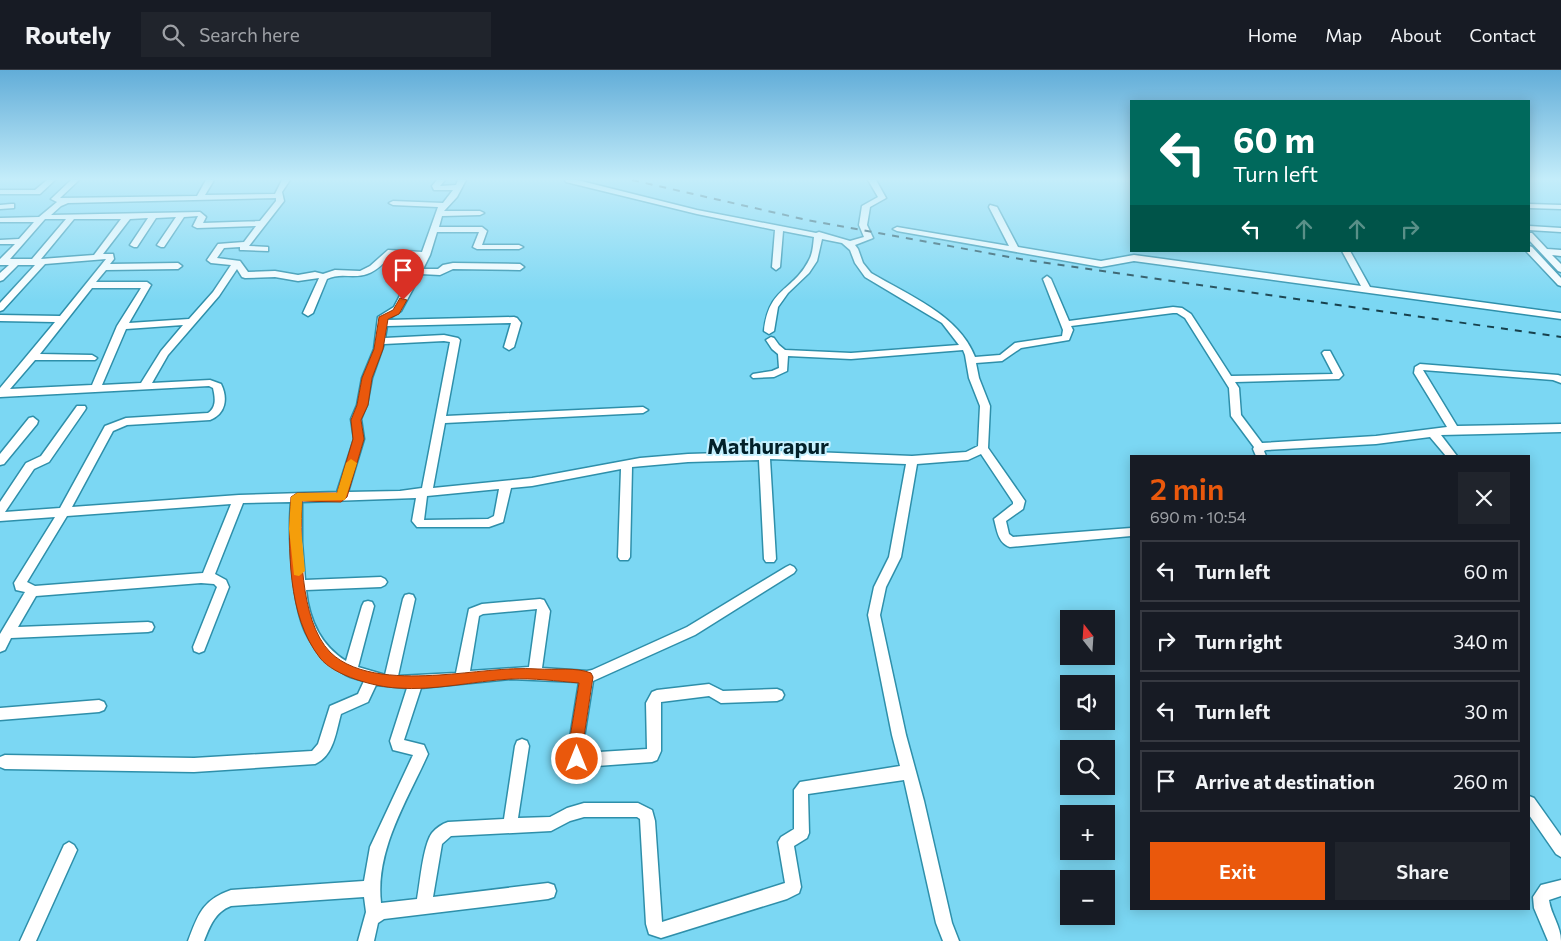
<!DOCTYPE html>
<html lang="en">
<head>
<meta charset="utf-8">
<style>
	body { margin:0; font-family:Commissioner,sans-serif; background:#20242c; color:#f1f3f6; height:100vh; display:flex; flex-direction:column; font-size:19px; white-space:nowrap }
	* { box-sizing:border-box; margin:0 }
	p { font-size:16px; color:#9ea1a6 }
	.icon { flex:none; width:28px; height:28px; fill:none; stroke:currentColor; stroke-width:2; stroke-linecap:round; stroke-linejoin:round }
	.map { position:relative; flex:1; overflow:hidden }
	.details { position:absolute; left:1130px; top:385px; width:400px; height:455px; display:flex; flex-direction:column; background:#171b24; border-radius:0px; box-shadow:0 2px 12px #0003 }
	.details>* { flex:none }
	.banner { position:absolute; left:1130px; top:30px; width:400px; height:152px; border-radius:0px; box-shadow:0 2px 12px #0003; background:#00695c; color:#fff; overflow:hidden }
	.needle { width:32px; rotate:343deg }
	.buttons { position:absolute; left:1060px; top:540px; display:grid; gap:10px }
	.buttons a { display:grid; place-items:center; width:55px; height:55px; border-radius:0px; background:#171b24; box-shadow:0 2px 12px #0003; font-size:25px }
	.pin { position:absolute; display:grid; place-items:center; width:42px; height:42px; color:#fff; margin:-51px -21px; border-radius:50% 50% 50% 0; rotate:-45deg; box-shadow:0 0 5px #0007 }
	.pin .icon { rotate:45deg }
	.me { position:absolute; width:55px; margin:-28px; rotate:0deg; stroke-linejoin:round; filter:drop-shadow(0 0 4px #0008) }
	.turn { display:flex; align-items:center; gap:18px; height:105px; padding:0 20px; font-size:22px }
	.turn .icon { width:65px; height:65px; stroke-width:2.5 }
	.turn b { display:block; font-size:35px; line-height:42px }
	.lanes { display:flex; align-items:center; height:48px; padding:0 20px; background:#0003; justify-content:center; gap:25px; direction:ltr }
	.lanes .off { opacity:.35 }
	.round { display:grid; place-items:center; flex:none; width:52px; height:52px; border-radius:0px; background:#20242c }
	.head { display:flex; align-items:center; justify-content:space-between; height:85px; padding:0 20px }
	h1 { font-size:30px; font-weight:600; line-height:38px; color:#ea580c }
	.cta { display:flex; gap:10px; margin-top:auto; padding:10px 20px }
	.cta a { flex:1; height:58px; border-radius:0px; background:#ea580c; color:#fff; font-size:20px; font-weight:600; line-height:58px; text-align:center }
	.cta a+a { background:#20242c; color:#f1f3f6 }
	ul { padding:0; list-style:none }
	li { display:flex; align-items:center; gap:15px; height:62px; margin:0 10px 8px; padding:0 10px; border:2px solid #363941; border-radius:0px }
	li div { flex:1 }
	li b { display:block; font-size:19px }
	li em { font-style:normal }
	header { display:flex; align-items:center; gap:30px; box-sizing:border-box; height:70px; padding:0 25px; background:#171b24; border-bottom:1px solid #363941 }
	header strong { font-size:24px }
	nav { display:flex; gap:28px; margin-inline-start:auto; font-size:18px }
	.search { width:350px; height:45px; background:#20242c; display:flex; align-items:center; gap:12px; box-sizing:border-box; padding:0 18px; border-radius:0px; color:#9ea1a6; font-size:19px }
	.map>svg:first-child { display:block }
	.lines { fill:none; stroke-linecap:round; stroke-linejoin:round }
	.minor-casing { stroke:#2e8faa; stroke-width:3 }
	.minor { fill:#fff; fill-rule:evenodd }
	.rail { stroke:#17404c; stroke-width:2; stroke-dasharray:7 7; stroke-linecap:butt }
	.route { fill:#ea580c; stroke:#983908 }
	.slow { fill:#f59e0b }
	.labels { text-anchor:middle; dominant-baseline:central; stroke-width:4; stroke-linejoin:round; paint-order:stroke }
	.district-label { font-size:22px; font-weight:bold; fill:#03212a; stroke:#c6f1ff }
</style>
</head>
<body>
<header>
<strong>Routely</strong>
<div class="search"><svg class="icon" aria-label="search" viewBox="0 0 24 24"><circle cx="10" cy="10" r="6"/><path d="M15 15l6 6"/></svg>Search here</div>
<nav><a>Home</a><a>Map</a><a>About</a><a>Contact</a></nav>
</header>
<div class="map">
<svg width="1561" height="871" viewBox="0 0 1561 871">
	<rect width="100%" height="100%" fill="#7bd7f3"/>
	<g class="lines">
		<!-- minor casing -->
		<g class="minor-casing">
			<path id="minor" d="M47,110H55L40,124H0V120H35Z
				M71,110H79L60,128L197,126L206,110H214L205,125L275,124L282,110H290L282,122L284,131L249,176L268,177V181L243,180H240V177L224,178L217,188L240,191L248,202L275,201L298,205L315,202L323,204L335,200L360,201L370,196L388,180L422,182L438,137L393,135L389,133L393,131L443,133L453,120H434L432,116L437,110H445L440,116L456,115L458,110H466L457,127L444,141H480L484,143L480,145L442,146L439,157H482L487,161L482,175H519L523,177L519,179H477L473,177L479,162H437L430,185L423,199H438L443,195L453,193L520,194L524,197L520,200L453,199L440,205L421,204L401,241L387,250L514,247L517,248L521,253L514,277L509,280L504,277L511,253L387,256L385,268L444,265L458,268L460,270L446,346L643,337L648,340L643,343L445,353L433,418L532,408L640,388L688,384L788,381L912,386L966,382L978,376L980,336L969,308L965,285L963,280L851,289L788,286L787,301L774,307L753,308L751,306L753,304L772,301L779,298L778,284L772,279L766,270L771,267L774,268L779,275L785,280L851,283L959,275L942,253L865,207L855,193L850,180L842,173L822,169L817,191L809,203L788,223L778,237L774,261L769,264L764,261C769,216 793,222 809,190C813,183 813,175 814,167L783,161L780,197L776,200L772,197L775,160L697,144L566,112L565,110H577L697,140L816,163L819,162L850,171L864,167L859,155L862,136L878,127L868,110H876L886,128L870,137L867,155L873,168L855,175L858,179L863,193L871,203C908,225 959,245 975,287L1000,285L1015,273L1062,266L1063,260L1043,209L1047,206L1051,209L1069,251L1173,237L1182,238L1191,244L1231,306L1333,304L1322,283L1324,281H1330L1343,305L1339,309L1235,312L1239,318L1241,345L1262,373L1376,366L1447,357L1414,303L1415,297L1420,294L1558,305L1561,306V313L1553,310L1423,300L1457,356L1561,354V362L1441,365L1457,386H1446L1430,367L1376,374L1266,380L1264,381L1266,386H1256L1253,379L1254,377L1231,346L1229,318L1185,248L1177,243H1173L1071,256L1073,260L1069,270L1021,278L1002,291L976,293L979,308L990,336L988,378L1025,431L1023,439L1006,451L1009,464L1013,467L1131,458V466L1010,477C998,473 997,460 994,449L1013,434V432L981,384L968,390L917,394L901,487L886,517L880,545L906,665L924,731L952,853L959,871H943L936,853L904,710L808,724L809,763L807,768L794,776L801,817L799,823L787,829L661,868L649,864L646,854L640,749L637,747H584L570,751L551,761L451,766L442,774L433,827L548,813L554,815L556,821L554,827L548,829L384,849L378,853L374,871H358L366,842L364,827L231,836C215,842 210,856 204,871H188C198,845 202,830 231,820L364,811L370,777L413,685L393,680L390,671L407,618L376,615L368,632L341,644C336,661 334,686 315,694L194,702L5,699L0,697V687L5,685L194,688L312,681L318,674L330,636L358,624L364,611C358,609 351,608 346,605C305,580 297,550 293,505C290,481 289,456 291,432L243,433L215,504L226,510L229,517L204,581L199,583L194,581L193,577L217,517L214,514L201,513L36,526L18,557L148,552L152,553L154,557L152,561L148,562L11,568L5,580L0,582V564L25,522L16,520L14,513L55,447L0,451V432L26,393L41,386L77,336H85L86,338L85,340L49,392L34,399L5,442L60,438L105,356L126,348L208,343C217,337 215,327 213,318L209,316L0,327V318L55,252L0,251V245L60,246L106,189L45,194L3,240L0,241V233L35,195H18L3,210L0,211V203L9,195H0V189L15,174H0V170L19,169L34,152H0V148L39,147L57,132L51,129ZM276,128V131L260,151L203,153L206,147L200,142L51,145L61,136L68,133ZM198,146L193,156L197,158L256,156L244,172L218,174L207,190L211,193L231,195L213,222L189,249L129,253L151,215L147,212H96L106,200L178,199L182,196L178,193L110,194L114,189L113,184H103L130,149L148,148L130,175L134,177H137L156,148L176,147L157,175L161,177H164L184,147ZM45,149H66L32,189H10ZM74,149H121L94,185L41,189ZM393,185L420,187L394,237L378,247L374,279L362,308L357,335L351,349L354,369L337,422L239,425L72,437L113,361L127,355L210,350C226,344 228,328 221,314L210,310L152,313L168,285L219,226L237,199L242,207L245,208L275,207L298,211L319,208L303,243L308,246L313,243L327,209C340,202 354,209 367,204C378,201 384,191 393,185ZM92,218H141L117,256L92,315L10,319L35,290H95L97,288L92,285L40,284ZM183,255L161,281L141,313L102,315L126,259ZM444,271L450,272L422,418L400,421L348,422L364,369L361,349L367,335L372,308L384,274ZM770,389L906,394L889,487L874,517L868,545L892,665L900,696L800,712L794,720V759L781,767L778,772L785,813L662,852L655,751L652,740L638,733H584L567,738L550,747L518,748L529,676L527,671L522,669L517,671L515,676L504,749L448,752C442,754 436,758 432,763C423,775 420,813 417,829L381,833C375,780 407,731 428,684L424,675L404,670L421,618L511,609L579,612L568,680L572,694L583,697L652,692L657,690L661,681V632L709,626L721,633L777,631L782,629L784,625L782,621L777,619L723,621L709,614L657,620L652,622L646,633L647,679L583,683L582,680L593,611L695,565L794,503L796,500L794,497L790,495L786,497L687,557L592,600L587,601L542,598L550,541L544,530L540,529L482,534L469,539L456,603L398,606L415,529L413,525L409,524L405,525L403,529L385,605L382,604L358,597L374,536L372,532L368,531L364,532L362,536L346,591C320,575 309,549 306,520L381,517L385,515L387,512L385,509L381,507L305,510L302,472V432L416,428L412,451L417,457H489L503,452L511,418L532,416L621,399L618,487L620,490H628L630,487L632,397L688,392L759,390L764,489L766,492H774L776,489ZM499,419L494,446L488,449L424,450L427,426ZM231,434L203,503L35,516L27,512L67,446ZM537,539L529,597L470,601L479,546L483,544Z
				M11,134H14V138L0,139V135Z
				M1529,134L1561,135V139L1529,138Z
				M990,135L997,137L1018,177L1101,191L1134,185L1361,216L1342,181H1350L1370,217L1561,243V249L1134,191L1101,197L897,161L893,159L897,157L1009,176L989,137Z
				M1529,156L1561,158V162L1529,160Z
				M1529,163H1532L1547,179L1561,180V186L1552,185L1561,194V202L1558,201L1529,170Z
				M1529,176L1532,177L1561,208V216L1558,215L1526,181H1529Z
				M33,347L38,351L37,354L4,394L0,395V384L29,348Z
				M99,630L104,632L106,636L104,640L99,642L0,650V638Z
				M1529,726L1534,728L1561,766V787L1556,784L1529,745Z
				M69,772L74,775L77,780L36,871H20L64,775Z
				M1561,810V826L1549,830C1551,845 1561,856 1561,871H1548L1534,838L1533,827L1541,815Z"/>
		</g>
		<!-- minor -->
		<use href="#minor" class="minor"/>
		<!-- rail -->
		<path class="rail" d="M632,110L807,150L1026,190L1561,267"/>
	</g>
	<!-- sky -->
	<linearGradient id="sky" x2="0" y2="1"><stop stop-color="#62add8"/><stop offset="0.47" stop-color="#c4edfa"/><stop offset="1" stop-color="#c4edfa" stop-opacity="0"/></linearGradient>
	<rect width="1561" height="232" fill="url(#sky)"/>
	<!-- route -->
	<path class="route" d="M400,228L407,230L399,244L388,249L383,279L372,308L368,335L361,350L364,369L347,427L341,432L302,431C300,473 299,550 330,582C356,608 406,607 439,605C473,603 505,597 538,599C555,600 576,597 591,603L593,607L582,680L584,689L582,694L577,696L572,694L568,680L579,613C557,611 533,608 511,609C473,611 435,621 397,618C376,617 334,606 320,588C287,546 288,478 291,427L297,423H337L353,369L351,350L357,335L362,308L374,279L379,247L393,240Z"/>
	<!-- slow -->
	<path class="slow" d="M351,389L357,393L345,430L302,431L301,459L305,501L299,506L294,505L289,459L291,427L297,423H337L346,393Z"/>
	<g class="labels">
		<!-- district labels -->
		<g class="district-label">
			<text x="768" y="375">Mathurapur</text>
		</g>
	</g>
</svg>
<div class="buttons">
<a><svg class="needle" viewBox="-14 -14 28 28"><path d="M0-13l5 13h-10z" fill="#e53935"/><path d="M0 13l5-13h-10z" fill="#9ea1a6"/></svg></a>
<a><svg class="icon" aria-label="sound" viewBox="0 0 24 24"><path d="M4 9h4l5-4v14l-5-4H4zM17 9q2 3 0 6"/></svg></a>
<a><svg class="icon" aria-label="search" viewBox="0 0 24 24"><circle cx="10" cy="10" r="6"/><path d="M15 15l6 6"/></svg></a>
<a>+</a>
<a>−</a>
</div>
<div class="pin" style="left:403px;top:230px;background:#d93025"><svg class="icon" aria-label="arrive" viewBox="0 0 24 24"><path d="M6 21V4h12l-3 4 3 4H6"/></svg></div>
<svg class="me" style="left:577px;top:689px" viewBox="-20 -20 40 40"><circle r="17" fill="#ea580c" stroke="#fff" stroke-width="3"/><path d="M0-11L8 9 0 5-8 9z" fill="#fff"/></svg>
<div class="banner">
<div class="turn"><svg class="icon" aria-label="left" viewBox="0 0 24 24"><path d="M17 20v-9H6M10 6l-5 5 5 5"/></svg><div><b>60 m</b>Turn left</div></div>
<div class="lanes"><svg class="icon" aria-label="left" viewBox="0 0 24 24"><path d="M17 20v-9H6M10 6l-5 5 5 5"/></svg><svg class="icon off" aria-label="ahead" viewBox="0 0 24 24"><path d="M12 20V5M6 11l6-6 6 6"/></svg><svg class="icon off" aria-label="ahead" viewBox="0 0 24 24"><path d="M12 20V5M6 11l6-6 6 6"/></svg><svg class="icon off" aria-label="right" viewBox="0 0 24 24"><path d="M7 20v-9h11M14 6l5 5-5 5"/></svg></div>
</div>
<section class="details">
<div class="head"><div><h1>2 min</h1><p>690 m · 10:54</p></div><a class="round"><svg class="icon" aria-label="close" viewBox="0 0 24 24"><path d="M6 6l12 12M18 6L6 18"/></svg></a></div>
<ul>
<li><svg class="icon" aria-label="left" viewBox="0 0 24 24"><path d="M17 20v-9H6M10 6l-5 5 5 5"/></svg><div><b>Turn left</b></div><em>60 m</em></li>
<li><svg class="icon" aria-label="right" viewBox="0 0 24 24"><path d="M7 20v-9h11M14 6l5 5-5 5"/></svg><div><b>Turn right</b></div><em>340 m</em></li>
<li><svg class="icon" aria-label="left" viewBox="0 0 24 24"><path d="M17 20v-9H6M10 6l-5 5 5 5"/></svg><div><b>Turn left</b></div><em>30 m</em></li>
<li><svg class="icon" aria-label="arrive" viewBox="0 0 24 24"><path d="M6 21V4h12l-3 4 3 4H6"/></svg><div><b>Arrive at destination</b></div><em>260 m</em></li>
</ul>
<div class="cta"><a>Exit</a><a>Share</a></div>
</section>
</div>
</body>
</html>
